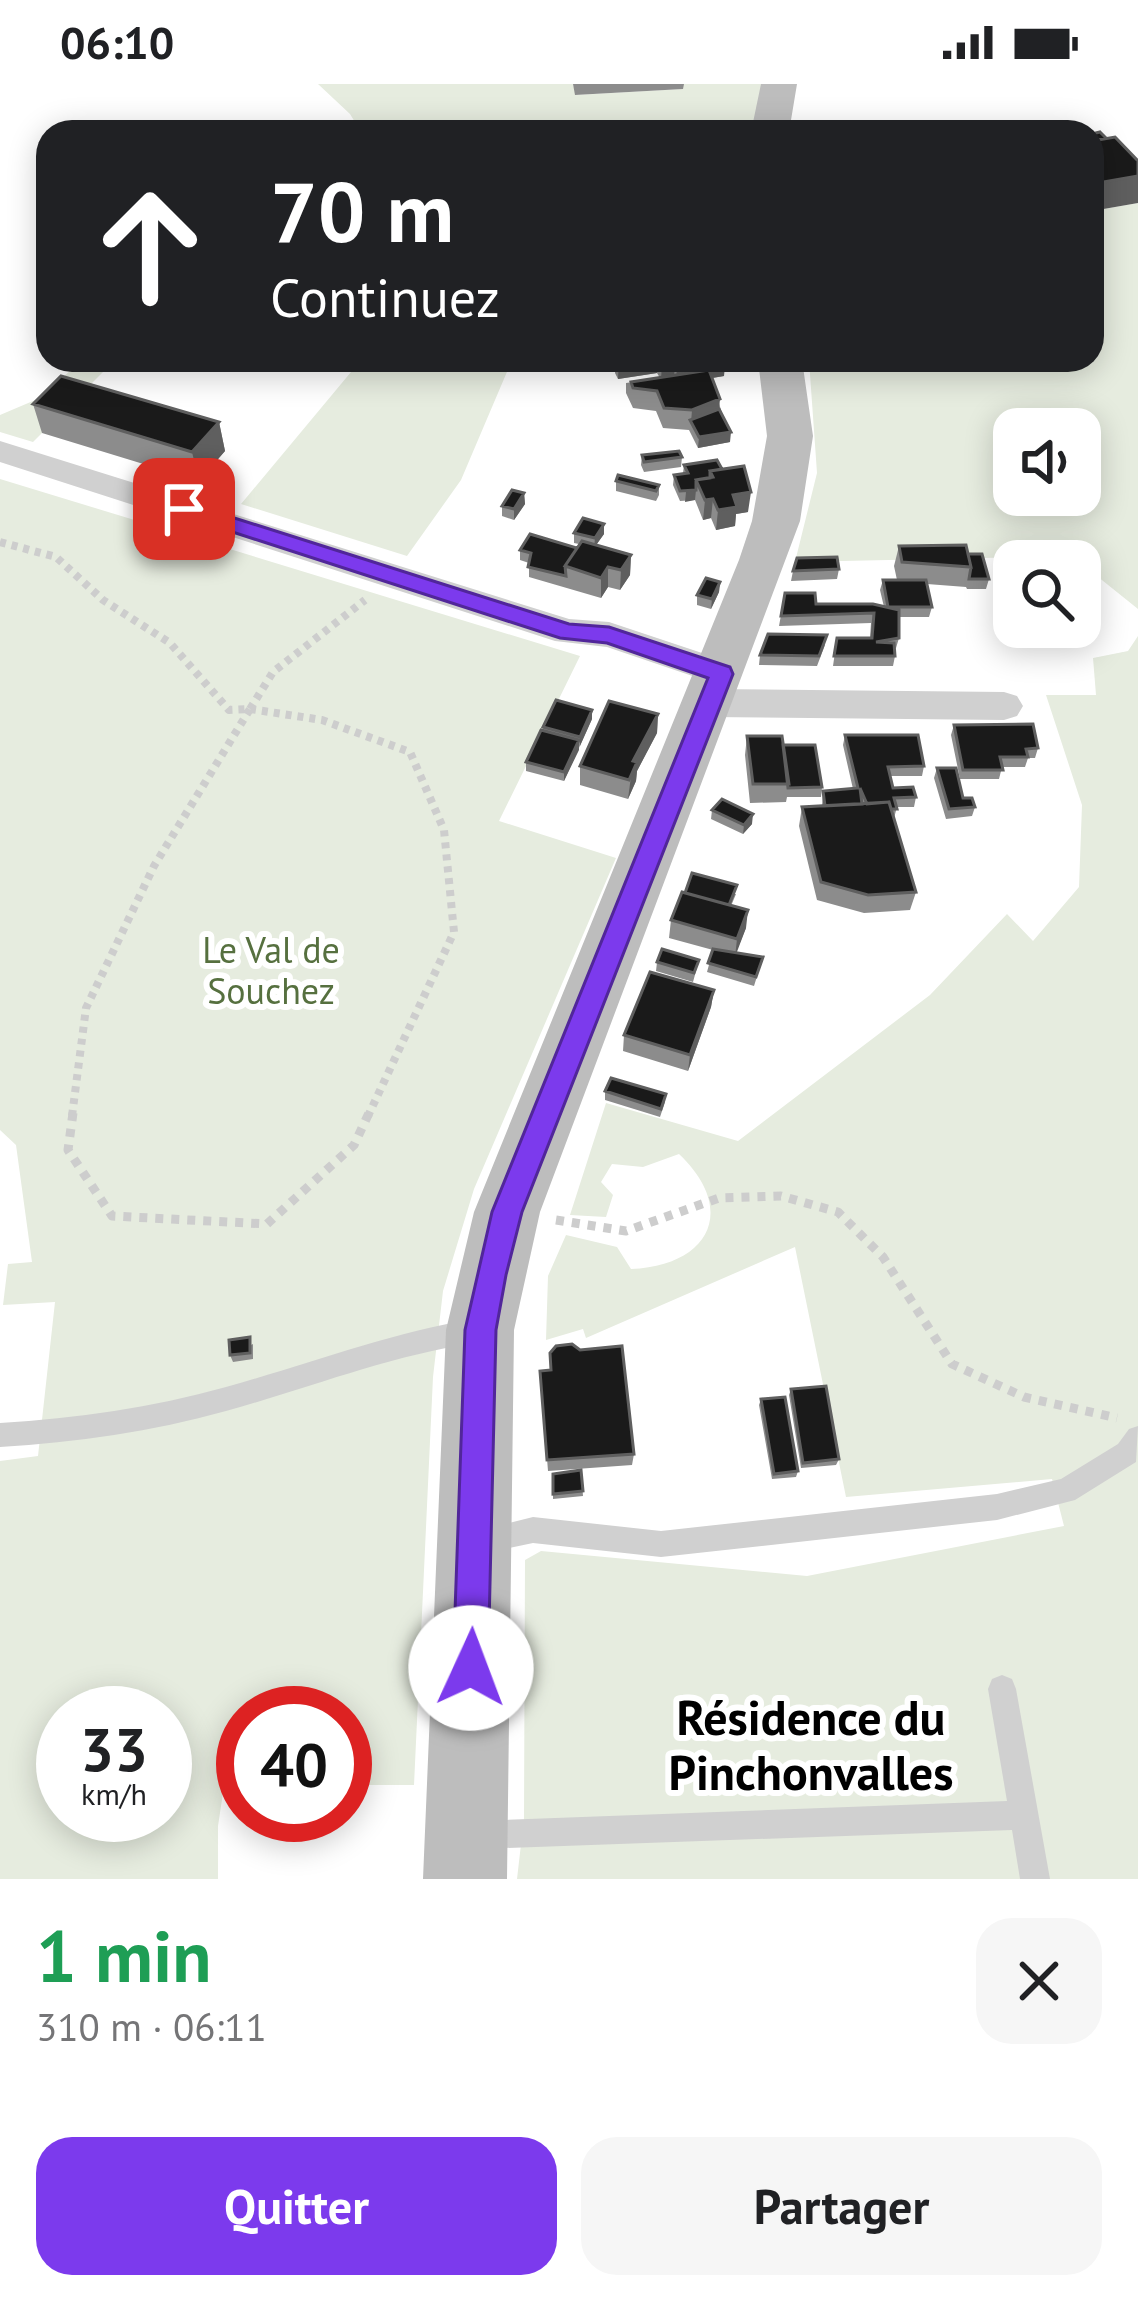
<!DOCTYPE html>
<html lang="fr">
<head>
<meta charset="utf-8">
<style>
	body { margin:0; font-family:"PT Sans",sans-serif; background:#f6f6f6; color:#202124; height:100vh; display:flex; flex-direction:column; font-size:45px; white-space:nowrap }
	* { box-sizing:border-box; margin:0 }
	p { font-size:39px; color:#757577 }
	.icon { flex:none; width:66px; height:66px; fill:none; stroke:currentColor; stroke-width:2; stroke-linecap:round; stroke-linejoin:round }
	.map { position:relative; height:1795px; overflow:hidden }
	.details { display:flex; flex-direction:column; background:#fff; flex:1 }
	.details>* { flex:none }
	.guide { position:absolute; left:36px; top:36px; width:1068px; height:252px; border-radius:36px; box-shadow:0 6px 30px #0003; background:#202124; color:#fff; overflow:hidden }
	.tools { position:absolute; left:993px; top:324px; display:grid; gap:24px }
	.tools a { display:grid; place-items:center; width:108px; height:108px; border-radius:24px; background:#fff; box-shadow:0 6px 30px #0003; font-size:60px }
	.speed { position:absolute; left:36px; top:1602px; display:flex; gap:24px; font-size:60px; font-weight:700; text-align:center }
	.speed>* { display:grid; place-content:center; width:156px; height:156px; border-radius:50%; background:#fff; box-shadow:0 6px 30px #0003; line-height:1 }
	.speed small { font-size:30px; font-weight:400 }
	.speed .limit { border:18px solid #d22; background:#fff; color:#111 }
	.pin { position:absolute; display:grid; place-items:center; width:102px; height:102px; color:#fff; margin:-51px; border-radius:24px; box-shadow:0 6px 18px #0006 }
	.me { position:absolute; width:132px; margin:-66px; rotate:2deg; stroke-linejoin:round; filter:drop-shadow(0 0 9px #0008) }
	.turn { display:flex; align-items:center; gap:42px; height:252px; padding:0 36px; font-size:54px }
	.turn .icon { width:156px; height:156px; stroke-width:2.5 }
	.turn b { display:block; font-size:84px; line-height:102px }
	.round { display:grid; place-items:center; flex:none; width:126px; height:126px; border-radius:36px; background:#f6f6f6 }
	.headline { display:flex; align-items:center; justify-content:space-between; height:204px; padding:0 36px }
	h1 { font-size:72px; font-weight:700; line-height:90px; color:#1e9e55 }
	.primary-button { display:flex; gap:24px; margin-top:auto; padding:24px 36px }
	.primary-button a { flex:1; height:138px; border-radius:36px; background:#7c3aed; color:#fff; font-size:48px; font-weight:700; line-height:138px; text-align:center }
	.primary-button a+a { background:#f6f6f6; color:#202124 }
	.status { display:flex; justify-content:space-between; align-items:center; height:84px; padding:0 60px; background:#fff; direction:ltr }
	.status svg { height:33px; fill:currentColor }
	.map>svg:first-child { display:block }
	.green { fill:#e6ecdf; fill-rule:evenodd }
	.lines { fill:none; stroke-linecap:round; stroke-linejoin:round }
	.path-far1 { stroke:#cdcdcd; stroke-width:8; stroke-dasharray:6 6; stroke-linecap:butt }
	.path { stroke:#cdcdcd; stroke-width:9; stroke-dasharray:8 8; stroke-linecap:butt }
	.lane { fill:#d0d0d0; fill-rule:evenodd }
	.street { fill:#d0d0d0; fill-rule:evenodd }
	.secondary { fill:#bdbdbd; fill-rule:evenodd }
	.wall { fill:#8c8c8c }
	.shaded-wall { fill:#5f5f5f }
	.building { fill:#1a1a1a; stroke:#5f5f5f; stroke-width:3 }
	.route { fill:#7c3aed; stroke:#51269a; stroke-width:3 }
	.labels { text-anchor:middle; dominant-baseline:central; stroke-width:12; stroke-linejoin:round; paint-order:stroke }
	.park-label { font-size:36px; fill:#56703f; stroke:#fff }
	.near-neighbourhood-label { font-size:48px; font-weight:bold; fill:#000; stroke:#fff }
</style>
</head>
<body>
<div class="status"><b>06:10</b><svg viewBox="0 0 49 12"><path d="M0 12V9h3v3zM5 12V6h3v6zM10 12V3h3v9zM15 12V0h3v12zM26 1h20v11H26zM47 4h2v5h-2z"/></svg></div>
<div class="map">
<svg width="1138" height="1795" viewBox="0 0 1138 1795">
	<rect width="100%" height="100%" fill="#fff"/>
	<!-- green -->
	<path class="green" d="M318,0H573L576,11L682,5V0H765L752,48H361L350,30Z
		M1138,119V525L1072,472L795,478L817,389L809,276H1092V127ZM1014,345H1080V411H1014Z
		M82,276H115L33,358L0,348V331L40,314Z
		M361,276H512L461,396L407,472L241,420Z
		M0,395L580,572L499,737L616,774L474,1105L443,1207L433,1293L414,1701H345V1629H243V1702H224L218,1742V1795H0V1377L38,1372L55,1218L3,1221L8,1180L32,1178L16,1061L0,1046ZM63,1629H165V1731H63Z
		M1138,552V1795H517L524,1734L525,1476L541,1467L807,1492L1064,1442L1052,1395L846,1413L795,1163L586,1254L583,1245L546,1256L548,1192L566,1151L617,1163L631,1185C708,1182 739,1127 679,1070L643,1083L612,1080L601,1098L613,1111L606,1133L570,1131L606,1019L738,1057L930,911L1007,830L1033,857L1079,803L1082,721L1046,611H1096L1093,574L1128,567Z"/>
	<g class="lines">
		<!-- path-far1 -->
		<path class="path-far1" d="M0,458L56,473L103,516L170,559L229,626L250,625
			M250,625L273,588L365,516
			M250,625L322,636L410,668L444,746L454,848L368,1032
			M72,1032L86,924L154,782L250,625"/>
		<!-- path -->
		<path class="path" d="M73,1029L68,1066L112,1132L267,1140L354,1061L369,1029
			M556,1136L626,1147L719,1114L781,1112L838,1128L883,1173L952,1280L1024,1313L1117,1334"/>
		<!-- lane -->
		<path class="lane" d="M474,1235L483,1239L486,1247L483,1255L474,1259C389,1272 309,1304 226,1327C152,1348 77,1358 0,1363V1339C77,1334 152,1324 226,1303C309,1280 389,1249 474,1235Z
			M1138,1342L1136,1378L1075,1416L997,1436L661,1473L533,1459L486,1469L477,1465L473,1456L477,1447L533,1433L661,1447L997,1410L1061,1395L1118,1360L1129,1345Z
			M1002,1591L1012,1595L1016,1605L1050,1795H1020L1012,1746L478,1765L468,1761L464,1751L468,1741L478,1737L1007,1717L988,1605L992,1595Z"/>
		<!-- street -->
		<path class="street" d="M0,357L569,535L609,538L735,580L740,589L735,598L722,602L607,563L555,557L0,378Z
			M710,605L1004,608L1017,612L1023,622L1017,632L1004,636L710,633L697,629L692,619L697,609Z"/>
		<!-- secondary -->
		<path class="secondary" d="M761,0H797L789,48H751Z
			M758,276H802L813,352L800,437L540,1128L514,1246L507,1795H423L446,1246L474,1128L739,476L752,437L767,352Z"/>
	</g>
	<!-- wall -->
	<path class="wall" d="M573,0H684L683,5L575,11Z
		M616,276H725L724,292L712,294L730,358L698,364L689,346L663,344L656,327L633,324L626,309V299L660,294L657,289L618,295L615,289Z
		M33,320L219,338L225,367L199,397L42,349Z
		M642,371L682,373L681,383L644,388L641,381Z
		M684,381L722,385L748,428L736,430L735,442L716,446L711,434L703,436L695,416L680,417L673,401L674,391L683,389Z
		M616,397L659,401V411L656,417L616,407Z
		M524,409L525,420L514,436L502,432V422Z
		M574,449L604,450L596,461L631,471L630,491L620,506L608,503L601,514L529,493V479L520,476V466L577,464L579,460L574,459Z
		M899,462L968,470L989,495L986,505H967L966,503L927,500L932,523L929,533H899V554L896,564L894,565L895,572L893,582H833L837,554H870L871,539L779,542L785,509L816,520L884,523L880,506L883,496H897L894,482Z
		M1065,470H1082L1095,493L1091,503H1080V477H1062Z
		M839,485L837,495L791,497L793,487Z
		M720,498L719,508L711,525L697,521V511Z
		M825,561L817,582L759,581L760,571Z
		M658,630L657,649L637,687L636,697L628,715L580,701V682Z
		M592,635L564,697L526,687V678L543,647V643Z
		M954,641L1038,664L1035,674H1028L1025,683H1002L999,695H960L951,651Z
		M845,651L924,682L922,692H890L893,704L916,713L914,723H897L894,734L916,808L910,826L864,829L817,816L799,742L802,723L822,722L823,707L853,705L843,661Z
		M747,652L783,661L822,703L821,713H787L786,718L750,719L745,671Z
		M937,684L963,714L975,723L972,732L946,735L934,694Z
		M712,726L752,740L743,750L711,735Z
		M685,809L736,810L731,822L746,844L736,868L763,873L754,902L707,888L713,866L669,854L671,836Z
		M699,876L693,898L656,887L657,878Z
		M714,906L711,923L688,987L623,967L624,951Z
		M605,1007L665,1018L660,1033L605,1016Z
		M253,1260V1275L233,1278L230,1271Z
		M540,1287L634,1370L632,1381L548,1387Z
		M791,1305L839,1375L836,1381L801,1384L789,1311Z
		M761,1315L798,1387L796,1393L772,1395L759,1321Z
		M581,1386L583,1412L553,1415V1390Z"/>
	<!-- shaded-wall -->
	<path class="shaded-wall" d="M1138,92V119L1092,127V100Z
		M619,276H657V289L618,295Z
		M675,276L674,295L661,297L662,277Z
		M699,276H725L724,292L676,300L677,280Z
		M720,315L718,335L691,339L692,326Z
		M219,338L225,367L199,397L192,368Z
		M731,348L730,358L698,364L699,353Z
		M696,406L695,416L685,418L686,408Z
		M751,408L748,428L736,430L735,442L716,446L718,426L733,411Z
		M524,409L525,420L514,436V425Z
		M713,415L711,434L703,436L705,416Z
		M604,440V450L594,464L595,454Z
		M631,471L630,491L620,506L621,486Z
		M608,483V503L601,514V494Z
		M720,498L719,508L711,525L712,515Z
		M592,626V635L580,662V653Z
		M658,630L657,649L637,687L636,697L628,715L633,677Z
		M579,656V666L564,697V688Z
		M753,730L752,740L743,750L744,741Z
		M748,826L746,844L735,873L737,855Z
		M714,906L711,923L688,987L690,971Z"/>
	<!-- building -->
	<path class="building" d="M955,43H967L969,48H957Z
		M1044,43L1048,48H1014Z
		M862,46L956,47V48H862Z
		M1100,48L1106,54L1092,57V50Z
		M1115,53L1138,77V92L1092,100V57Z
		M709,286L720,315L692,326L664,324L657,307L633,304L631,298Z
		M61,292L219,338L192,368L33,320Z
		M719,325L731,348L699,353L690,336Z
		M679,367L682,373L644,378L642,371Z
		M717,376L722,385L710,387V394L696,396V406L680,407L674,391L688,389L684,381Z
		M744,382L751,408L733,411L737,423L718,426L713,415L705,416L696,396L713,393L710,387Z
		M618,391L659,401L656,407L616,397Z
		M512,406L524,409L514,425L502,422Z
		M583,434L604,440L595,454L574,449Z
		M530,450L577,464L565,482L566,492L528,483L531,469L520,466Z
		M582,457L631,471L621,486L608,483L601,494L565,482Z
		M966,461L971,483L902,478L899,462Z
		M968,470H982L989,495H969L971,483Z
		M1065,470H1082L1095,493H1080V477H1067Z
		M837,473L839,485L793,487L797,474Z
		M706,494L720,498L712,515L697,511Z
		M883,496H926L932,523H888Z
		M785,509H815L816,520H873L899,526V554L876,558L894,559L895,572H834L837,554H872L874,529L781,532Z
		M768,550L827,551L819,572L760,571Z
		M556,616L592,626L580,653L543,643Z
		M609,617L658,630L633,677L637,678L629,696L580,682Z
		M1033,640L1038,664L1026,665L1028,673H1000L1003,686H963L954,641Z
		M541,646L579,656L564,688L526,678Z
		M845,651H918L924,682L888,683L893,704L913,703L916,713L894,714L897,725H891L889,718L867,720L860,704L862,720L825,722L823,707L858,704Z
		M747,652H782L789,700H753Z
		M783,661H815L822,703L788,704Z
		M937,684H956L963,714H972L975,723L949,725Z
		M722,715L753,730L744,741L712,726Z
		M889,718L916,808L868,811L821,798L802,723Z
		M692,789L737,801L729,821L685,809Z
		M682,808L748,826L737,855L671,836Z
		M662,865L699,876L694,889L657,878Z
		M713,865L763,873L756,893L708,879Z
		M650,888L714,906L690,971L624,951Z
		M611,994L666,1010L661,1025L605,1007Z
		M250,1253V1269L230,1271L229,1256Z
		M572,1260L580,1266L622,1262L634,1370L547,1376L540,1287L551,1286L550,1269L556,1262Z
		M826,1302L839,1375L803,1379L791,1305Z
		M785,1313L798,1387L774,1390L761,1315Z
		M581,1386L583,1407L553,1410V1390Z"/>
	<!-- route -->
	<path class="route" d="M184,418L569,540L609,543L730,583L733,590L522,1128L506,1191L496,1246L488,1584L483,1596L471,1602L458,1596L453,1584L465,1246L492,1128L708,594L607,559L560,554L177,430V420Z"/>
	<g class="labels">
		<!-- park labels -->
		<g class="park-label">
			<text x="271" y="865">Le Val de<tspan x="271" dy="41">Souchez</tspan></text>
		</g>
		<!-- near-neighbourhood labels -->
		<g class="near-neighbourhood-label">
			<text x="811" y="1633">Résidence du<tspan x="811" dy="55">Pinchonvalles</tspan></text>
		</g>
	</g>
</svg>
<div class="tools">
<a><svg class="icon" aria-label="sound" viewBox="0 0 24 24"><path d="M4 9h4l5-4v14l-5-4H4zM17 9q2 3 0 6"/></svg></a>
<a><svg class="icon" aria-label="search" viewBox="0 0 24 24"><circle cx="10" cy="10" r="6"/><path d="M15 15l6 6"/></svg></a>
</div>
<div class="speed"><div>33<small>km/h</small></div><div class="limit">40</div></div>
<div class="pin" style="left:184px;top:425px;background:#d93025"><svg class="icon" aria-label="arrive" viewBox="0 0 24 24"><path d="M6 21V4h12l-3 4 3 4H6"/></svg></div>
<svg class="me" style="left:471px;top:1584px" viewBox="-20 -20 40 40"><circle r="19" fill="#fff"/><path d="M0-13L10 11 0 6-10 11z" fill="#7c3aed"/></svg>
<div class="guide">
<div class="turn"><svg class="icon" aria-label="ahead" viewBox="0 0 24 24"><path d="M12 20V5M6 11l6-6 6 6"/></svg><div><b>70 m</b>Continuez</div></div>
</div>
</div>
<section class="details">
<div class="headline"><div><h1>1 min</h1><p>310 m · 06:11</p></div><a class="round"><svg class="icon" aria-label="close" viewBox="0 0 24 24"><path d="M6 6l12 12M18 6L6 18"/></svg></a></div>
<div class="primary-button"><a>Quitter</a><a>Partager</a></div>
</section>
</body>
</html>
